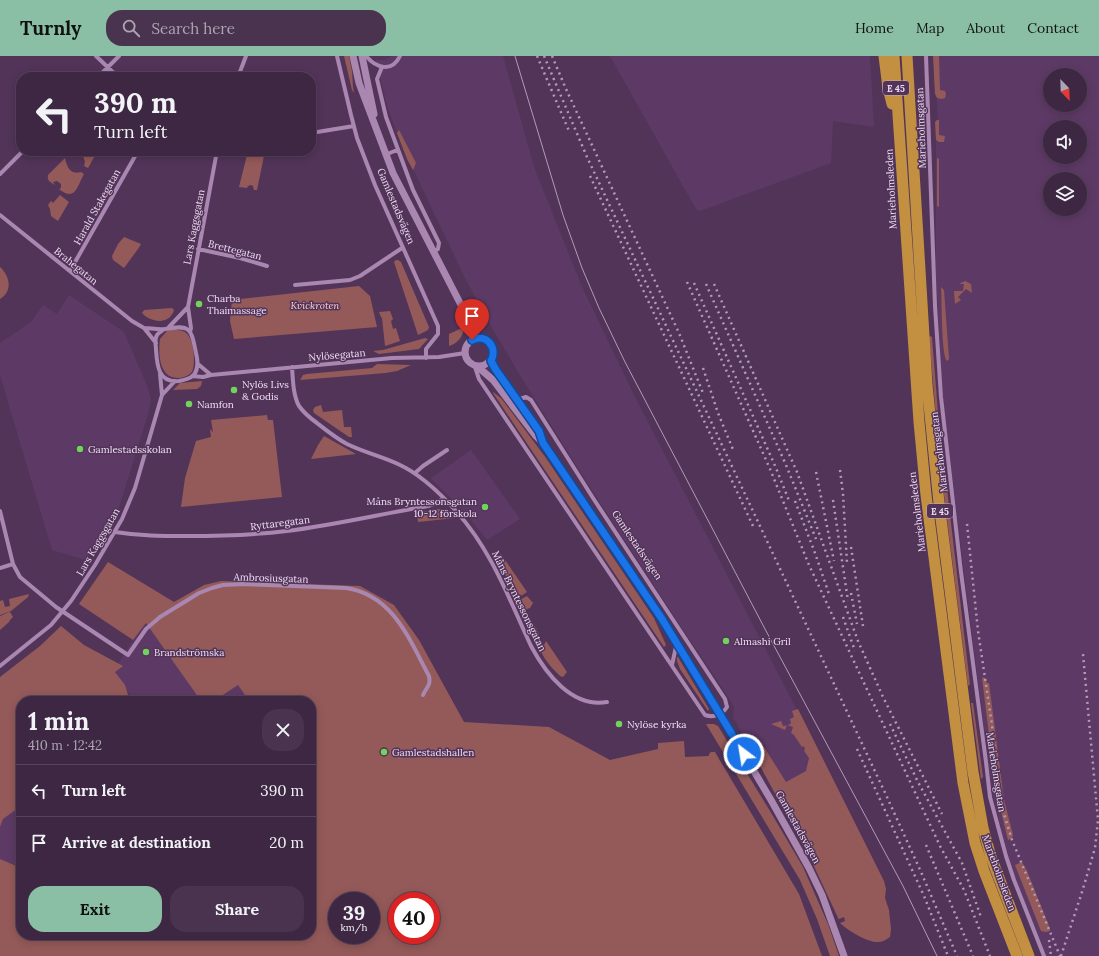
<!DOCTYPE html>
<html lang="en">
<head>
<meta charset="utf-8">
<style>
	body { margin:0; font-family:Lora,serif; background:#49334e; color:#f1f3f6; height:100vh; display:flex; flex-direction:column; font-size:15px; white-space:nowrap }
	* { box-sizing:border-box; margin:0 }
	p { font-size:13px; color:#ada5b2 }
	.icon { flex:none; width:22px; height:22px; fill:none; stroke:currentColor; stroke-width:2; stroke-linecap:round; stroke-linejoin:round }
	.map { position:relative; flex:1; overflow:hidden }
	.panel { position:absolute; left:16px; top:640px; width:300px; height:244px; display:flex; flex-direction:column; background:#3e2743; border-radius:16px; box-shadow:0 2px 10px #0003,0 0 0 1px #57445c }
	.panel>* { flex:none }
	.banner { position:absolute; left:16px; top:16px; width:300px; height:84px; border-radius:16px; box-shadow:0 2px 10px #0003,0 0 0 1px #57445c; background:#3e2743; color:#f1f3f6; overflow:hidden }
	.needle { width:26px; rotate:157deg }
	.tools { position:absolute; left:1043px; top:12px; display:grid; gap:8px }
	.tools a { display:grid; place-items:center; width:44px; height:44px; border-radius:50%; background:#3e2743; box-shadow:0 2px 10px #0003,0 0 0 1px #57445c; font-size:20px }
	.speed { position:absolute; left:328px; top:836px; display:flex; gap:8px; font-size:20px; font-weight:700; text-align:center }
	.speed>* { display:grid; place-content:center; width:52px; height:52px; border-radius:50%; background:#3e2743; box-shadow:0 2px 10px #0003,0 0 0 1px #57445c; line-height:1 }
	.speed small { font-size:10px; font-weight:400 }
	.speed .limit { border:6px solid #d22; background:#fff; color:#111 }
	.pin { position:absolute; display:grid; place-items:center; width:34px; height:34px; color:#fff; margin:-41px -17px; border-radius:50% 50% 50% 0; rotate:-45deg; box-shadow:0 0 4px #0007 }
	.pin .icon { rotate:45deg }
	.me { position:absolute; width:44px; margin:-22px; rotate:329deg; stroke-linejoin:round; filter:drop-shadow(0 0 3px #0008) }
	.turn { display:flex; align-items:center; gap:14px; height:84px; padding:0 12px; font-size:18px }
	.turn .icon { width:52px; height:52px; stroke-width:2.5 }
	.turn b { display:block; font-size:28px; line-height:34px }
	.round { display:grid; place-items:center; flex:none; width:42px; height:42px; border-radius:16px; background:#49334e }
	.summary { display:flex; align-items:center; justify-content:space-between; height:68px; padding:0 12px }
	h1 { font-size:24px; font-weight:700; line-height:30px }
	.action { display:flex; gap:8px; margin-top:auto; padding:8px 12px }
	.action a { flex:1; height:46px; border-radius:16px; background:#8abfa5; color:#111; font-size:16px; font-weight:700; line-height:46px; text-align:center }
	.action a+a { background:#49334e; color:#f1f3f6 }
	ul { padding:0; list-style:none }
	li { display:flex; align-items:center; gap:12px; height:52px; padding:0 12px; border-top:1px solid #57445c }
	li div { flex:1 }
	li b { display:block; font-size:15px }
	li em { font-style:normal }
	header { display:flex; align-items:center; gap:24px; box-sizing:border-box; height:56px; padding:0 20px; background:#8abfa5; color:#111 }
	header strong { font-size:19px }
	nav { display:flex; gap:22px; margin-inline-start:auto; font-size:14px }
	.search { width:280px; height:36px; background:#49334e; display:flex; align-items:center; gap:10px; box-sizing:border-box; padding:0 14px; border-radius:16px; color:#ada5b2; font-size:15px }
	.map>svg:first-child { display:block }
	.built { fill:#5d3a65; fill-rule:evenodd }
	.green { fill:#945a59; fill-rule:evenodd }
	.lines { fill:none; stroke-linecap:round; stroke-linejoin:round }
	.minor { stroke:#a987b1; stroke-width:4 }
	.tertiary { stroke:#a987b1; stroke-width:7 }
	.trunk { stroke:#c29040; stroke-width:11 }
	.tram { stroke:#b29bb7; stroke-width:1 }
	.rail { stroke:#b29bb7; stroke-width:2.5; stroke-dasharray:2 4; stroke-linecap:butt }
	.route-casing { stroke:#114b97; stroke-width:10 }
	.route { stroke:#1a73e8; stroke-width:7 }
	.poi-dot { fill:#72d25d; stroke:#523459; stroke-width:1.5 }
	.labels { text-anchor:middle; dominant-baseline:central; stroke-width:3; stroke-linejoin:round; paint-order:stroke }
	.shield { fill:#523459; stroke:#c1aac6; stroke-width:1 }
	.shield-label { font-size:9px; font-weight:bold; fill:#f0ddf4 }
	.street-label { font-size:10px; fill:#f0ddf4; stroke:#523459 }
	.poi-label { font-size:10px; fill:#f0ddf4; stroke:#523459; text-anchor:start }
	.park-label { font-size:10px; font-style:italic; fill:#fbcdcc; stroke:#523459 }
</style>
</head>
<body>
<header>
<strong>Turnly</strong>
<div class="search"><svg class="icon" aria-label="search" viewBox="0 0 24 24"><circle cx="10" cy="10" r="6"/><path d="M15 15l6 6"/></svg>Search here</div>
<nav><a>Home</a><a>Map</a><a>About</a><a>Contact</a></nav>
</header>
<div class="map">
<svg width="1099" height="900" viewBox="0 0 1099 900">
	<rect width="100%" height="100%" fill="#523459"/>
	<!-- built -->
	<path class="built" d="M393,0H503L534,111L582,231L636,343L826,710L775,737L733,661L734,651L725,636L680,569L586,425L518,316L492,272L464,220L403,92L388,53L376,4H385Z
		M610,0H870L874,71L833,65L831,107L700,155L696,153Z
		M935,0H1099V900H1046L1016,823L1008,799L993,741L964,516L945,360L941,316L936,219V86L938,69ZM1050,19H1080V49H1050ZM1050,71H1080V101H1050ZM1050,123H1080V153H1050Z
		M69,239L124,276L148,332L151,344L149,355L116,461L106,469L86,504L52,494L0,319V287L31,266L43,249L57,258Z
		M471,394L520,463L487,484L471,464L448,439L431,422Z
		M146,567L158,582L201,645H130L129,638L119,621L114,615L133,584Z
		M238,629L249,645H214Z
		M21,750V812L0,803V771L3,763Z"/>
	<!-- green -->
	<path class="green" d="M344,0H349L352,15L353,31L354,37L352,34Z
		M933,0H939L940,34L945,35L946,38L945,42L942,43L937,42L935,38Z
		M937,64H939V79L945,80L944,86H939L936,84L935,66Z
		M399,74L416,107L413,114L407,103L397,77Z
		M71,95H91L96,98L88,112L84,110L85,106L83,100L78,98L73,100L70,96Z
		M248,95H257V98L263,99L264,95H265L257,134H254L253,130L251,129L248,130L247,132L239,131Z
		M65,102C67,111 70,119 81,116L84,118C77,131 75,146 59,133L61,132V128L57,125L53,126L55,129C50,126 47,125 48,119Z
		M937,102L939,103V151L937,150Z
		M60,139L69,146L58,165L51,160L50,153L48,149L51,145L53,147Z
		M124,181L141,188L138,193L124,212L113,204L112,200L118,188Z
		M396,204H398L401,206L429,271L428,274L418,279L394,206Z
		M0,211C10,220 13,235 0,243Z
		M965,225L971,228L972,237L966,233L958,241L961,244L955,248L954,235H963L964,228H959Z
		M359,230L370,240L377,271L234,283L230,265L232,244Z
		M941,231L944,234L949,303L947,305C941,299 942,243 941,231Z
		M172,252L174,254C169,270 150,266 142,257L144,254Z
		M390,255L393,263L391,265L393,273L396,272L400,285L385,290L382,262L381,261L379,256Z
		M464,271C463,281 458,287 449,290V278Z
		M173,273C177,274 182,274 185,276C194,281 196,308 192,316C188,320 183,322 178,322C159,322 158,297 160,283L167,275Z
		M930,280L932,281L938,357L970,628L968,630L941,415L929,281Z
		M425,282L428,283L419,293L379,298L373,295L383,294Z
		M377,308L411,309L397,315L386,317L300,324L303,319L307,318L372,312Z
		M202,325L201,330L197,333L173,334L180,327Z
		M493,336L501,342L546,402L654,562L666,589L664,591L493,337Z
		M321,349L323,356L342,354L344,371H351L352,381H349L314,357L313,354L315,351Z
		M267,359L268,364H273L282,441L181,451L185,422L196,385L211,381L210,373L213,376L211,364Z
		M324,380L356,398L311,403L318,389Z
		M439,453L447,454L455,462L418,466L417,457Z
		M501,498L527,536L518,542H516L497,501Z
		M108,506L174,546L204,529L221,525L360,530L394,549L419,584L464,666L549,671L610,704L658,693V687L684,685L685,701L709,700V698L711,696H715L799,838L822,900H0V803L21,812V879H311V645H249L238,629L214,645H201L146,567L133,584L79,548ZM337,845H371V879H337ZM397,845H431V879H397Z
		M29,538L28,541L11,555L0,559V545L3,544L5,551L10,550L9,543Z
		M527,540L533,547L530,552L522,555L518,545Z
		M9,556H10L13,561L10,564L9,566L0,574V560Z
		M532,568C538,572 541,581 538,588L536,587L529,572V570Z
		M61,570L84,589L123,610L115,616L125,629L130,645H21V750L3,763L0,771V621L40,590Z
		M546,585L567,616L563,621L560,620C553,613 545,605 541,595Z
		M677,601H678L709,653L708,655L680,613L677,605Z
		M984,621L985,622L987,627H989L1004,744L1013,779L1012,782L1008,784L996,735L982,622Z
		M971,647H973L983,721L981,723Z
		M798,653L884,825L886,833L885,842L889,854L891,873L890,881C886,884 882,886 878,886C868,887 847,874 840,867L845,865L844,861L839,863V864L812,806L751,693V691C755,687 760,688 764,691L786,726L806,715L809,702L804,695L805,693L804,690L802,691L794,679L791,677L793,671L787,669L785,674L771,668L781,665L783,670C785,670 790,669 791,667L790,663L794,661L792,655Z
		M706,668H714L718,670L770,755L803,811L828,868L839,900H830L817,863L800,824Z
		M1022,806L1027,815L1049,870L1050,875L1046,876L1041,875L1015,809Z"/>
	<g class="lines">
		<!-- minor -->
		<path class="minor" d="M96,0L118,21
			M337,0L351,59L357,82L375,129L438,270V278L426,293V302
			M366,0C376,12 392,17 400,0
			M926,0L935,250L941,341L961,516L986,706L990,741L1006,800L1014,824L1044,900
			M382,11L377,23L386,61L413,134L439,187L438,193L433,196
			M98,21L119,0
			M238,21L246,0
			M311,77L354,70
			M385,99L397,94
			M0,118L23,95
			M0,159L132,265L144,272L156,287
			M198,193L240,202L267,210
			M70,215L138,95
			M295,229L350,224L360,220L402,192
			M169,271L188,251
			M144,272C150,272 158,274 165,273C191,268 191,273 196,297C198,305 199,313 193,320C189,323 184,324 179,325C158,327 157,309 156,294C156,289 154,283 157,279C159,276 162,275 164,273
			M190,276L191,272L188,251L217,95
			M198,308L211,319
			M292,311C293,324 293,339 299,350C304,357 310,362 317,367C326,374 336,382 347,388C363,396 381,400 398,408C420,418 440,437 456,455C492,495 509,543 531,590C546,618 572,652 607,646
			M475,311L479,323L705,659C714,662 722,659 727,651L725,643L593,442L531,344L526,341L517,344
			M160,318L162,339
			M192,320L203,321L211,319L392,302L439,301L465,297
			M415,417L423,410L447,394
			M0,455L13,508L20,521L56,551L128,599L146,573L160,561L199,537L212,532L223,529L243,528L346,532C393,539 409,583 429,620C431,630 427,630 423,639
			M115,476C140,480 162,480 187,480C221,480 254,479 287,475C335,469 381,458 428,450L439,446L443,442
			M0,512L13,508
			M672,609L677,586
			M0,610L51,569L71,545L95,509L122,463L135,432L162,339L175,325"/>
		<!-- tertiary -->
		<path class="tertiary" d="M353,0L359,27L393,117L460,247L477,282
			M362,0L374,58
			M465 296a14 14 0 1 1 28 0a14 14 0 1 1-28 0Z
			M491,305L539,375L543,387L662,563L694,614L771,744L809,812L822,839L844,900
			M478,311L493,324L535,379L543,387"/>
		<!-- trunk -->
		<path class="trunk" d="M884,0L888,32L892,48
			M894,0L919,366L926,439L963,727L975,787L984,815L1017,900
			M907,0L927,329L939,447L973,716L983,772L991,801L1029,900"/>
		<!-- tram -->
		<path class="tram" d="M515,0L563,159L582,212L599,252L625,306L765,573L903,830L937,900"/>
		<!-- rail -->
		<path class="rail" d="M537,0L569,75
			M544,0L587,101L887,741L921,816L957,900
			M552,0L566,33L679,277L703,337
			M590,120L753,470
			M687,226L770,413L809,509L940,790L964,834L990,900
			M694,227L776,412L790,447
			M706,228L786,409L816,483
			M714,228L797,416L858,585L883,641L942,758
			M703,312L718,357L734,396
			M840,414L843,438L847,507
			M816,416L834,505
			M833,444L848,545
			M795,445L815,497L830,541
			M967,468L978,575L992,669L997,720L1004,758L1012,784L1060,900
			M851,491L863,570
			M851,537L857,568
			M843,561L855,595
			M890,668L918,726L962,807L981,861
			M857,693L924,840L948,900
			M926,789L973,900
			M1049,884L1051,900
			M1061,900L1082,836L1095,792L1098,764L1083,598"/>
	</g>
	<g class="lines">
		<!-- route casing -->
		<g class="route-casing">
			<path id="route" d="M472,284C486,277 498,291 491,305L496,314L539,375L543,387L662,563L744,698"/>
		</g>
		<!-- route -->
		<use href="#route" class="route"/>
	</g>
	<!-- markers -->
	<g class="poi-dot">
		<circle cx="199" cy="248" r="4"/>
		<circle cx="234" cy="334" r="4"/>
		<circle cx="189" cy="348" r="4"/>
		<circle cx="80" cy="393" r="4"/>
		<circle cx="485" cy="451" r="4"/>
		<circle cx="726" cy="585" r="4"/>
		<circle cx="146" cy="596" r="4"/>
		<circle cx="619" cy="668" r="4"/>
		<circle cx="384" cy="696" r="4"/>
	</g>
	<g class="labels">
		<!-- shield labels -->
		<g class="shield">
			<rect x="883" y="25" width="26" height="14" rx="3"/>
			<rect x="927" y="448" width="26" height="14" rx="3"/>
		</g>
		<g class="shield-label">
			<text x="896" y="32">E 45</text>
			<text x="940" y="455">E 45</text>
		</g>
		<!-- street labels -->
		<g class="street-label">
			<text transform="translate(921 72) rotate(-92)">Marieholmsgatan</text>
			<text transform="translate(891 133) rotate(-93)">Marieholmsleden</text>
			<text transform="translate(396 150) rotate(67)">Gamlestadsvägen</text>
			<text transform="translate(97 151) rotate(-61)">Harald Stakegatan</text>
			<text transform="translate(194 171) rotate(-79)">Lars Kaggsgatan</text>
			<text transform="translate(235 194) rotate(14)">Brettegatan</text>
			<text transform="translate(76 210) rotate(39)">Brahegatan</text>
			<text transform="translate(337 299) rotate(-5)">Nylösegatan</text>
			<text transform="translate(939 396) rotate(-97)">Marieholmsgatan</text>
			<text transform="translate(917 456) rotate(-97)">Marieholmsleden</text>
			<text transform="translate(280 467) rotate(-7)">Ryttaregatan</text>
			<text transform="translate(98 486) rotate(-60)">Lars Kaggsgatan</text>
			<text transform="translate(637 489) rotate(56)">Gamlestadsvägen</text>
			<text transform="translate(271 522) rotate(2)">Ambrosiusgatan</text>
			<text transform="translate(519 545) rotate(64)">Måns Bryntessonsgatan</text>
			<text transform="translate(996 716) rotate(81)">Marieholmsgatan</text>
			<text transform="translate(798 771) rotate(61)">Gamlestadsvägen</text>
			<text transform="translate(999 817) rotate(70)">Marieholmsleden</text>
		</g>
		<!-- poi labels -->
		<g class="poi-label">
			<text x="207" y="242">Charba<tspan x="207" dy="12">Thaimassage</tspan></text>
			<text x="242" y="328">Nylös Livs<tspan x="242" dy="12">&amp; Godis</tspan></text>
			<text x="197" y="348">Namfon</text>
			<text x="88" y="393">Gamlestadsskolan</text>
			<text x="477" y="445" text-anchor="end">Måns Bryntessonsgatan<tspan x="477" dy="12">10-12 förskola</tspan></text>
			<text x="734" y="585">Almashi Gril</text>
			<text x="154" y="596">Brandströmska</text>
			<text x="627" y="668">Nylöse kyrka</text>
			<text x="392" y="696">Gamlestadshallen</text>
		</g>
		<!-- park labels -->
		<g class="park-label">
			<text x="315" y="249">Kvickroten</text>
		</g>
	</g>
</svg>
<div class="tools">
<a><svg class="needle" viewBox="-14 -14 28 28"><path d="M0-13l5 13h-10z" fill="#e53935"/><path d="M0 13l5-13h-10z" fill="#ada5b2"/></svg></a>
<a><svg class="icon" aria-label="sound" viewBox="0 0 24 24"><path d="M4 9h4l5-4v14l-5-4H4zM17 9q2 3 0 6"/></svg></a>
<a><svg class="icon" aria-label="layers" viewBox="0 0 24 24"><path d="M12 4l9 5-9 5-9-5zM3 14l9 5 9-5"/></svg></a>
</div>
<div class="speed"><div>39<small>km/h</small></div><div class="limit">40</div></div>
<div class="pin" style="left:472px;top:284px;background:#d93025"><svg class="icon" aria-label="arrive" viewBox="0 0 24 24"><path d="M6 21V4h12l-3 4 3 4H6"/></svg></div>
<svg class="me" style="left:744px;top:698px" viewBox="-20 -20 40 40"><circle r="17" fill="#1a73e8" stroke="#fff" stroke-width="3"/><path d="M0-11L8 9 0 5-8 9z" fill="#fff"/></svg>
<div class="banner">
<div class="turn"><svg class="icon" aria-label="left" viewBox="0 0 24 24"><path d="M17 20v-9H6M10 6l-5 5 5 5"/></svg><div><b>390 m</b>Turn left</div></div>
</div>
<section class="panel">
<div class="summary"><div><h1>1 min</h1><p>410 m · 12:42</p></div><a class="round"><svg class="icon" aria-label="close" viewBox="0 0 24 24"><path d="M6 6l12 12M18 6L6 18"/></svg></a></div>
<ul>
<li><svg class="icon" aria-label="left" viewBox="0 0 24 24"><path d="M17 20v-9H6M10 6l-5 5 5 5"/></svg><div><b>Turn left</b></div><em>390 m</em></li>
<li><svg class="icon" aria-label="arrive" viewBox="0 0 24 24"><path d="M6 21V4h12l-3 4 3 4H6"/></svg><div><b>Arrive at destination</b></div><em>20 m</em></li>
</ul>
<div class="action"><a>Exit</a><a>Share</a></div>
</section>
</div>
</body>
</html>
